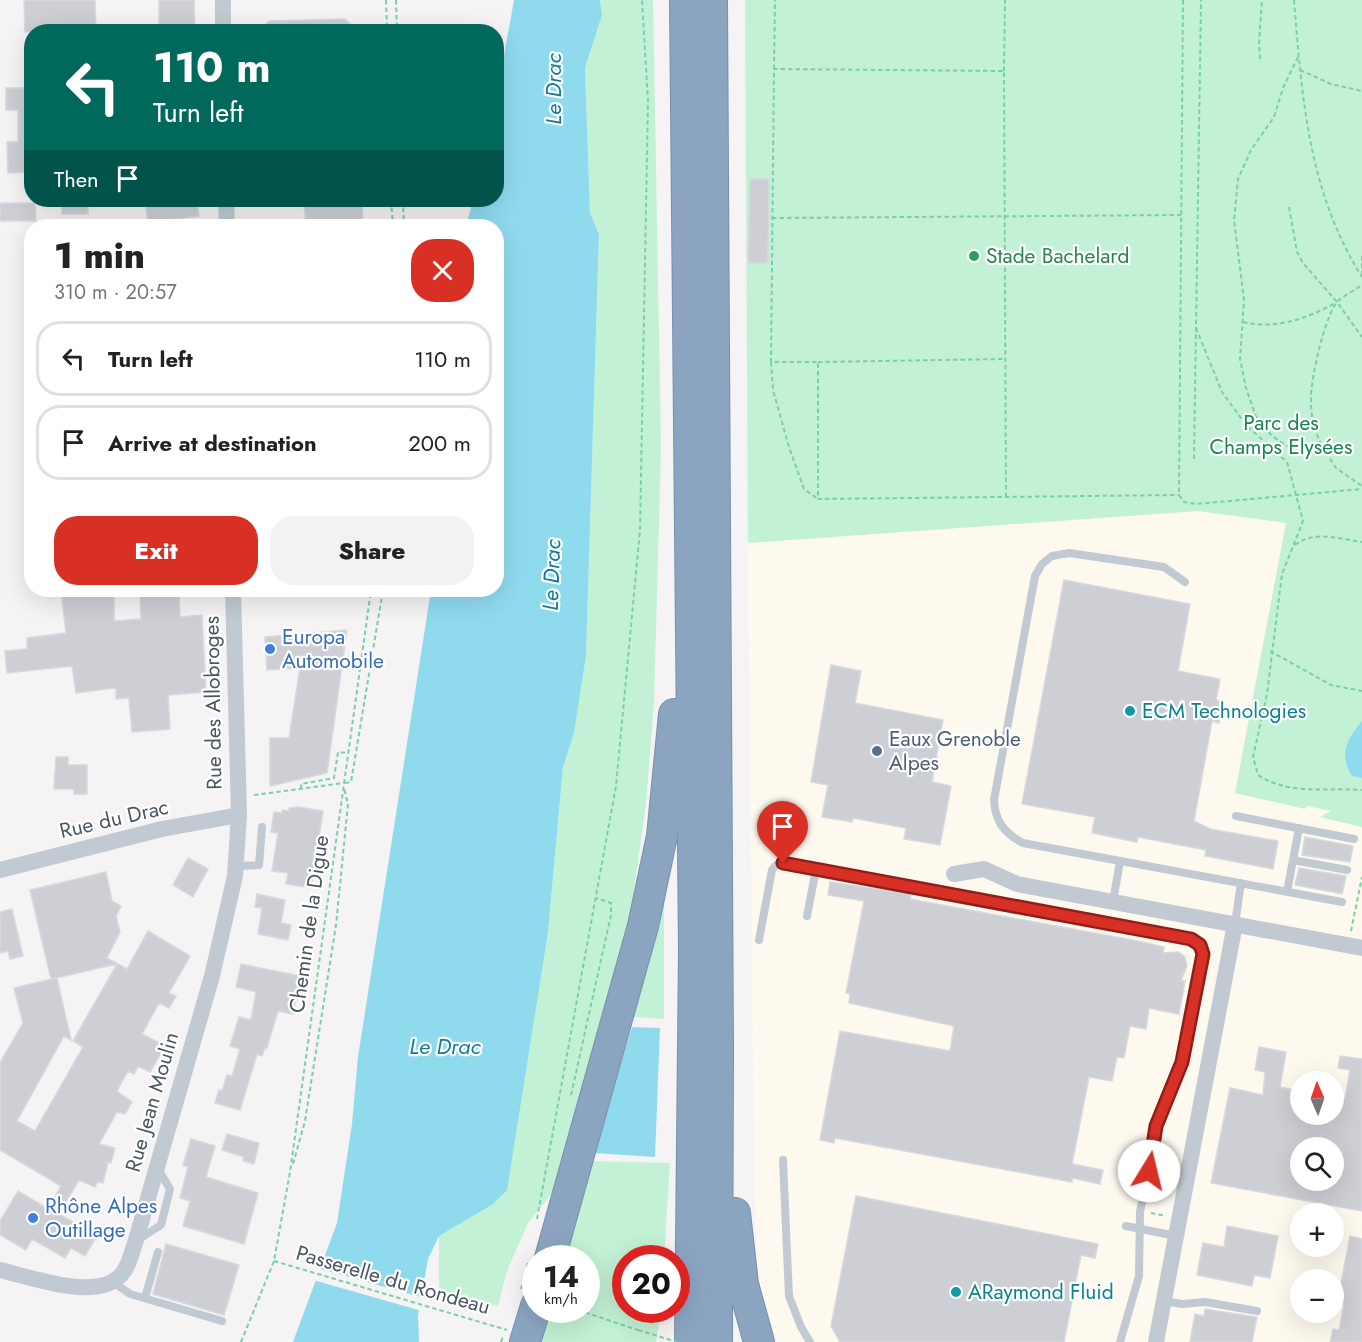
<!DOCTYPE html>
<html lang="en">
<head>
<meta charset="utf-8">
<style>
	body { margin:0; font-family:Jost,sans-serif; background:#f2f2f2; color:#222; height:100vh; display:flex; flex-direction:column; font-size:22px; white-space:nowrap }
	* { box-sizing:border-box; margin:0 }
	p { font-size:20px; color:#767676 }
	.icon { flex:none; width:33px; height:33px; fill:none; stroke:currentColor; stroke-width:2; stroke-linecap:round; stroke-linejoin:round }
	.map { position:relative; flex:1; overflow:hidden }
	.sheet { position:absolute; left:24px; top:219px; width:480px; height:378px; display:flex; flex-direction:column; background:#fff; border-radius:24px; box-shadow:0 6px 24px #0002 }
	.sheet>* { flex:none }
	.hud { position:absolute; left:24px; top:24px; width:480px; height:183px; border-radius:24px; box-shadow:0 6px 24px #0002; background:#00695c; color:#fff; overflow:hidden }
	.needle { width:39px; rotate:358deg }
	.buttons { position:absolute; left:1290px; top:1071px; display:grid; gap:12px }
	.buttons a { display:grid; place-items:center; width:54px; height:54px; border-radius:50%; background:#fff; box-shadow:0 6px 24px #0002; font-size:30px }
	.speed { position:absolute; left:522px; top:1245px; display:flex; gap:12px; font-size:30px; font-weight:700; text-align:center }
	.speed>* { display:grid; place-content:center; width:78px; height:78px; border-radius:50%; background:#fff; box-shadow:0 6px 24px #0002; line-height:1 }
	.speed small { font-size:15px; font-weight:400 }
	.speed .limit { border:9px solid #d22; background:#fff; color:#111 }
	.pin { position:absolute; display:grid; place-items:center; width:51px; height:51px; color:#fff; margin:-62px -26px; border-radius:50% 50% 50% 0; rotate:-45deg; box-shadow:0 0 6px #0007 }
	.pin .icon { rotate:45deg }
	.me { position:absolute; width:66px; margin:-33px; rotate:9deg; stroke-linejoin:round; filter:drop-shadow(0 0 4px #0008) }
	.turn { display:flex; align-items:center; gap:21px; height:126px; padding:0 30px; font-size:27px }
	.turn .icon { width:78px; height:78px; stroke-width:2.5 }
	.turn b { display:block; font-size:42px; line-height:51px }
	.then { display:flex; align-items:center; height:57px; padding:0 30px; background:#0003; gap:12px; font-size:22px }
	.round { display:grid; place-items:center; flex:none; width:63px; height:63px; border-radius:24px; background:#f2f2f2 }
	.summary { display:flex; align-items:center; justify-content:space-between; height:102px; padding:0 30px }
	h1 { font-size:36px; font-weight:800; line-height:45px }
	.cta { display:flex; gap:12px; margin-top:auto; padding:12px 30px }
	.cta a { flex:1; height:69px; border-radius:24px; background:#d93025; color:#fff; font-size:24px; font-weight:800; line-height:69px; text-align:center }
	.cta a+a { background:#f2f2f2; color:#222 }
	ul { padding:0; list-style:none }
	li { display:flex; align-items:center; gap:18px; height:75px; margin:0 12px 9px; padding:0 18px; border:3px solid #e0e0e0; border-radius:24px }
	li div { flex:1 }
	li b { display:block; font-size:22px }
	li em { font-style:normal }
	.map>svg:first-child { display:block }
	.commercial { fill:#fdf9ef; fill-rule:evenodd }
	.green { fill:#c3f1d5 }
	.water { fill:#90daee }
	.pier { fill:#f5f3f3 }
	.building { fill:#cdcfd5; stroke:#d7d9de; stroke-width:1.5; fill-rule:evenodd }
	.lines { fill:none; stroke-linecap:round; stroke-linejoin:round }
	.highway-casing { stroke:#7690ad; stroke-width:32 }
	.path { stroke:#7ad0a6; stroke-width:2; stroke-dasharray:4.5 3; stroke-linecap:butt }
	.lane { stroke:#c1cad2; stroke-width:8 }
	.street { stroke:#c1cad2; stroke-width:16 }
	.highway { stroke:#8ba5c1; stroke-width:30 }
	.path-bridge { stroke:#7ad0a6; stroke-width:2; stroke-dasharray:4.5 3; stroke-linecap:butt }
	.route-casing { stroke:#8d1f18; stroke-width:15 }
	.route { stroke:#d93025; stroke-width:10 }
	.leisure-dot { fill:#2e9e5b; stroke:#fff; stroke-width:2 }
	.shop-dot { fill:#3f7fe0; stroke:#fff; stroke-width:2 }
	.culture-dot { fill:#0f9aa8; stroke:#fff; stroke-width:2 }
	.service-dot { fill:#5c6f8a; stroke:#fff; stroke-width:2 }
	.labels { text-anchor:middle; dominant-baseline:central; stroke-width:4.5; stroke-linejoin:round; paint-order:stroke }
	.leisure-label { font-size:21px; fill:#27864d; stroke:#fff; text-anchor:start }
	.park-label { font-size:21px; fill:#17864f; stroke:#fff }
	.shop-label { font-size:21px; fill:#366cbe; stroke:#fff; text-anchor:start }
	.street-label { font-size:21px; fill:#4a5661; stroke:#fff }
	.culture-label { font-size:21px; fill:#0d838f; stroke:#fff; text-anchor:start }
	.service-label { font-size:21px; fill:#4e5e75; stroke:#fff; text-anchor:start }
	.water-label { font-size:22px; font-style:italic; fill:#0c7c9b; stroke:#fff }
</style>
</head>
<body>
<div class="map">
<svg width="1362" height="1342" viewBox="0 0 1362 1342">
	<rect width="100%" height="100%" fill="#f5f3f3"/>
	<!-- commercial -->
	<path class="commercial" d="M1198,511L1286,523L1235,792L1362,817V1342H773L758,1294L754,1174L748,543ZM1300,1082H1334V1114H1300ZM1300,1148H1334V1180H1300ZM1300,1214H1334V1246H1300ZM1300,1280H1334V1312H1300Z"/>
	<!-- green -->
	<path class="green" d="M600,0H653L661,447L654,703L646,804L630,918L558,1186L528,1223L507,1271L498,1306L439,1291V1236L465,1219L548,932L563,767L574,733L586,656L599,234L590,213L585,68L602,15Z
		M745,0H1362V827L1320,817L1331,811L1307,806L1305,809L1235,793L1286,523L1198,511L748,543Z
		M664,893V1019L633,1017Z
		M584,1161L670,1163L664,1258H626V1310H661L656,1342H532L541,1310H586V1258H555Z"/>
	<!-- water -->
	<path class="water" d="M514,0H600L602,15L585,68L590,213L599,234L586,656L574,733L563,767L548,932L507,1190L493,1204L439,1236L428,1259L418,1316L419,1342H293L337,1223L352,1124L358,1057L431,590H496V226H466L473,200H496L497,95Z
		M1362,721V778L1352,776C1338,754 1347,739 1362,721Z
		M632,1027L660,1028L655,1157L593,1153Z"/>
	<!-- pier -->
	<path class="pier" d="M317,1268L424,1298L422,1311L313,1280Z"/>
	<!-- building -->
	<path class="building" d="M24,0H95L96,32H25Z
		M159,0H194L195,32H159Z
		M345,19L358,32H259L269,21Z
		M6,88H32V172L8,173L7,142H18V110H6Z
		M750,179H769L768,263H748Z
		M62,200H88V214H62Z
		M145,200H197L199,216L148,222Z
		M304,200H362L363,226H306Z
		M0,203H35L36,221H0Z
		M1064,580L1190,604L1178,671L1220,679L1216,700L1223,701L1219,723L1212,721L1194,821L1210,829L1278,841L1273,869L1205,856L1206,850L1138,837L1137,842L1092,833L1095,817L1022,804Z
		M61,590H75V592L114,590V621L141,619L140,592L179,590L180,617L202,615L206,692L168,695L170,729L132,732L129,698L116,699V688L76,693L72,666L7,673L5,651L27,649V638L66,633Z
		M347,630L327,773L270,786V738H289L300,668L267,670L265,637Z
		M831,665L861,671L855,703L943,720L932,782L951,786L940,845L904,839L906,828L853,818L852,822L822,817L828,785L811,782Z
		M56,757H68V765H87V794H74V789H54Z
		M298,807L323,811L311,888L286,884L288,873L272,871L278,833L271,832L274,812L282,813V810L289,811V808Z
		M1305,837L1353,846L1350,862L1302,855Z
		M188,858L208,869L193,897L173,885Z
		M1299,868L1346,876L1342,894L1295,885Z
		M106,872L112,901L121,906L116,916L120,932L107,958L127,969L148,931L190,956L169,993L176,996L169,1008L159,1003L142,1034L165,1046L150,1072L138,1066L134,1074L128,1071L117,1091L132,1102L125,1114L117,1112L99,1144L115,1148L111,1163L108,1162L103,1183L97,1182L95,1187L79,1180L59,1214L97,1236L85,1256L71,1248L65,1258L32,1239L26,1250L0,1235V1221L18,1191L48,1209L61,1186L0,1150V1063L23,1023L14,988L57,978L71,1040L64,1036L17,1121L35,1131L83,1047L73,1041L117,964L51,979L30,890Z
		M830,882L911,894L910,899L1138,941L1164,947L1163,953L1178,952L1185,957L1187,966L1181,981H1185L1179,1014L1149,1008L1146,1029L1130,1026L1124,1058L1117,1057L1112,1081L1089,1077L1072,1164L1103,1170L1100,1184L1072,1178V1182L835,1138L834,1143L820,1140L840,1031L950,1051L954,1026L849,1003L850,994L846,993L864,901L828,895Z
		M257,894L285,900L281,923L291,925L288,940L258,934L262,908L255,907Z
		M12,909L23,956L10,959L8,951L0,953V912Z
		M241,964L300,976L293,1014L278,1011L267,1048H265L262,1056L257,1054L240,1110L215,1103L219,1090L222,1091L227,1075L232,1076L240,1049L230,1046L239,1017L251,1020L256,992L236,987Z
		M1259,1047L1286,1052L1280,1087L1300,1091V1114H1334V1097L1345,1099L1350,1070L1338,1068L1340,1056L1362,1059V1211L1211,1183L1230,1088L1263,1095L1265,1072L1255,1070ZM1300,1148H1334V1180H1300Z
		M227,1134L259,1143L254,1164L243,1161L244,1157L222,1150Z
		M191,1139L215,1146L206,1177L258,1193L244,1244L183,1226L190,1201L180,1198L188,1167L183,1165Z
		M856,1196L1098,1244L1095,1258L1081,1255L1064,1342H840L831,1326Z
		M1227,1226L1278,1236L1270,1278L1254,1275L1252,1286L1197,1275L1203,1243L1224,1247Z
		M1350,1236L1362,1239V1342H1330L1333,1329L1339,1330L1344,1305L1337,1304Z
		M166,1244L239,1265L224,1315L153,1294Z
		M1205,1309L1257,1317L1252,1342H1190L1195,1314L1204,1316Z"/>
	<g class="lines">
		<!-- highway casing -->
		<g class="highway-casing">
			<path id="highway" d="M685,0L694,949L690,1342
				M712,0L718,1050L717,1342
				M735,1213L743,1284L759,1342
				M550,1258L643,926L662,836L674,714
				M525,1342L536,1306"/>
		</g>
		<!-- path -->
		<path class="path" d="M386,0L387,32
			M396,0L397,32
			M1183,0L1179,495L1184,502L1196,504L1362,489
			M1294,0C1302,98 1308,191 1362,277
			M1298,57L1283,88L1274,117L1251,150L1238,179L1234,220L1244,300L1240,359L1246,388L1256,417L1272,436L1290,448L1322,446C1314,430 1311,417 1311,400C1310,381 1325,314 1338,301C1345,295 1355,290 1362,285
			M1260,59L1259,43L1262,0
			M774,69L775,0
			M1300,70L1331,84L1362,91
			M1004,71L1005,0
			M391,200L393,226
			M403,200L404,226
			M1289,207L1297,252L1303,263L1337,302L1362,337
			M772,218L1181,215
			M1362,256V274
			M1243,322C1276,330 1309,318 1337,302
			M1196,328L1222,392L1246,425L1287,462L1303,521L1282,574L1267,694L1253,757L1258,775C1290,796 1327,787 1362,790
			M771,362L773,390L789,447L804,489L818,499
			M818,362L1004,359
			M1322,446L1336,468L1362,486
			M1194,459L1201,0
			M1006,497L1004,71L774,69L771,362H818V499L1179,495
			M1295,545C1314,530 1339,539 1362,542
			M1270,651L1331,685L1362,691
			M345,783L351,782L383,590
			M301,789V784L334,778L338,752L348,753
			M254,795L344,783
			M1351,931L1362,877
			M571,1095L611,915V903L596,898
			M293,1164L305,1121L336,925L348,804L344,788
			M1151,1213L1166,1216
			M537,1219L616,786L640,530L648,101L642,0
			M274,1261L507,1330
			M531,1284L533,1272
			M521,1289L528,1263
			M578,1310L638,1330
			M241,1342L274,1261L290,1172L371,590
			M501,1342L503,1336"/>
		<!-- lane -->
		<path class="lane" d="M1185,582L1164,567L1069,553L1052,556L1042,564L1035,576L994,800C995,821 1004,833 1023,843L1342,902
			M1236,816L1354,839
			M1293,860L1347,870
			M236,866L259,865L262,827
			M1287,892L1299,828
			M1113,902L1120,861
			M807,916L816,869
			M1235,924L1241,883
			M759,940L772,870L776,865L783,863L1191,939L1200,945L1203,954L1182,1062L1156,1126L1140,1212L1139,1276L1120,1342
			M783,1160L789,1296L801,1327L810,1342
			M1126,1226L1176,1236
			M139,1239L161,1225L170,1189L158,1169
			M113,1282L130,1294L222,1321
			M145,1298L158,1252
			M1164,1301L1182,1304L1205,1302L1257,1311"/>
		<!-- street -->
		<path class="street" d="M223,0V32
			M226,200L227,226
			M0,870L162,829L239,815
			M954,874L984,869L1017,884L1362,948
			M0,1270C31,1277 97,1302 121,1275C129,1267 132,1251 136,1240L212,976L235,876L239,815L233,590
			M1156,1342L1235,924"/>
		<!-- highway -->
		<use href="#highway" class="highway"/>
		<!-- path-bridge -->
		<path class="path-bridge" d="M638,1330L677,1342"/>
	</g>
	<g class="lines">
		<!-- route casing -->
		<g class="route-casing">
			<path id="route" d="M783,863L1191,939L1200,945L1203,954L1182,1062L1156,1126L1149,1171"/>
		</g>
		<!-- route -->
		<use href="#route" class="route"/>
	</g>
	<!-- markers -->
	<circle class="leisure-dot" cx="974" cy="256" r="6"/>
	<g class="shop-dot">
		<circle cx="270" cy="649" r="6"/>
		<circle cx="33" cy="1218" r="6"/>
	</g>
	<g class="culture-dot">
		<circle cx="1130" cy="711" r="6"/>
		<circle cx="956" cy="1292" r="6"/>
	</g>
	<circle class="service-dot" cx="877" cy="751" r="6"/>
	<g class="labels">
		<!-- leisure labels -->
		<g class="leisure-label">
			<text x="986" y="256">Stade Bachelard</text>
		</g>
		<!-- park labels -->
		<g class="park-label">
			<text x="1281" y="423">Parc des<tspan x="1281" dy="24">Champs Elysées</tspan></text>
		</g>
		<!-- shop labels -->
		<g class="shop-label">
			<text x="282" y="637">Europa<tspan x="282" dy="24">Automobile</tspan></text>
			<text x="45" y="1206">Rhône Alpes<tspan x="45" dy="24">Outillage</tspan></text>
		</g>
		<!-- street labels -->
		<g class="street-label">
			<text transform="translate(213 703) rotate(-91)">Rue des Allobroges</text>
			<text transform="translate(114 819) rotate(-13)">Rue du Drac</text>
			<text transform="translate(309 924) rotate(-82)">Chemin de la Digue</text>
			<text transform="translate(152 1102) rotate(-74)">Rue Jean Moulin</text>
			<text transform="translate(393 1280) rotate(16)">Passerelle du Rondeau</text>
		</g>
		<!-- culture labels -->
		<g class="culture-label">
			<text x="1142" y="711">ECM Technologies</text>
			<text x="968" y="1292">ARaymond Fluid</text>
		</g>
		<!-- service labels -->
		<g class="service-label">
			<text x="889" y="739">Eaux Grenoble<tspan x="889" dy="24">Alpes</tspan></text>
		</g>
		<!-- water labels -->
		<g class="water-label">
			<text transform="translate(553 89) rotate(-90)">Le Drac</text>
			<text transform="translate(551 575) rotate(-88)">Le Drac</text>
			<text x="445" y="1046">Le Drac</text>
		</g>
	</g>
</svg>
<div class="buttons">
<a><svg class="needle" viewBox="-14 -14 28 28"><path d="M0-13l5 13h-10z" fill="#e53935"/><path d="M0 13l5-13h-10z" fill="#767676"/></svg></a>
<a><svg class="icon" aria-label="search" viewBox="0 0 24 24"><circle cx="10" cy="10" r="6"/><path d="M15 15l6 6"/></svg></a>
<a>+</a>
<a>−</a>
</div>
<div class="speed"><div>14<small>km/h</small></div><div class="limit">20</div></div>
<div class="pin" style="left:783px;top:863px;background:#d93025"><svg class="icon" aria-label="arrive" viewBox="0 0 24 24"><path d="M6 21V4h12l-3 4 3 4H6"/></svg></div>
<svg class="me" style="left:1149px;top:1171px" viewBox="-20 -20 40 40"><circle r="19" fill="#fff"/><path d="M0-13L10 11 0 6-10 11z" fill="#d93025"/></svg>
<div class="hud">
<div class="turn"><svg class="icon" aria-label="left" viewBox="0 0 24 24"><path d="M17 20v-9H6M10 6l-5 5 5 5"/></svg><div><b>110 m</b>Turn left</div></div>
<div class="then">Then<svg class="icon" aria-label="arrive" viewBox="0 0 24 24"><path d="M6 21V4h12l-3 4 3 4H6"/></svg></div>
</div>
<section class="sheet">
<div class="summary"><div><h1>1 min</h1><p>310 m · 20:57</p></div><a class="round" style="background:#d93025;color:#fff"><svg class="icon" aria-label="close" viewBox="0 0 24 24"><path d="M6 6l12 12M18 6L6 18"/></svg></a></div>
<ul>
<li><svg class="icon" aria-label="left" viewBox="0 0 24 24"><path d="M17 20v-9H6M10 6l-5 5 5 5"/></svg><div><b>Turn left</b></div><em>110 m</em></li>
<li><svg class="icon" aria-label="arrive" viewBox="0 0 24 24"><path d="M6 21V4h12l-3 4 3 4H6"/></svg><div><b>Arrive at destination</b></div><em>200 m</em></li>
</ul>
<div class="cta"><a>Exit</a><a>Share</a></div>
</section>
</div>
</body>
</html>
